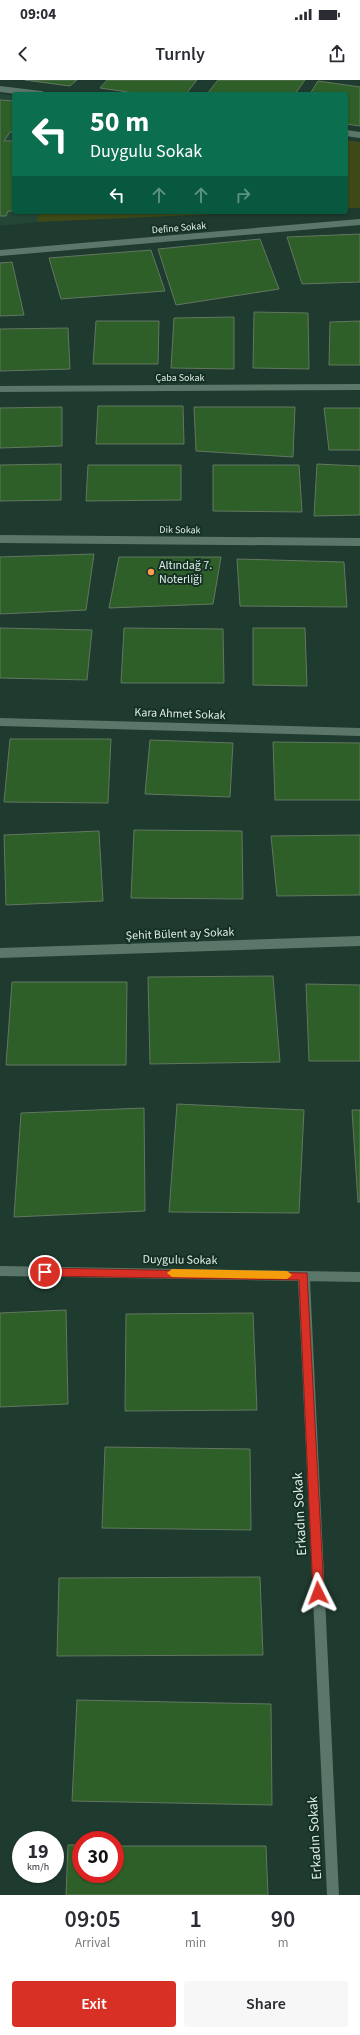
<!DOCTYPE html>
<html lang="en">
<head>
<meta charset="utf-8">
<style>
	body { margin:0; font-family:"Source Sans 3",sans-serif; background:#f7f7f7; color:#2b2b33; height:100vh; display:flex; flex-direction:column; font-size:15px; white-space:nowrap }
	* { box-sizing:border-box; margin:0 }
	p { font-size:13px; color:#7c7c81 }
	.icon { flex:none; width:22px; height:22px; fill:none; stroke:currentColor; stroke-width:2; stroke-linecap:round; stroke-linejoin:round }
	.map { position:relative; height:1815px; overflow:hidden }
	.details { display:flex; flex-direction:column; background:#fff; flex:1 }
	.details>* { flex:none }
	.hud { position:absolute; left:12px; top:12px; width:336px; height:122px; border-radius:4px; box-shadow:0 1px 3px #0004; background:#0b6e4f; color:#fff; overflow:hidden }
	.speed { position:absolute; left:12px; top:1751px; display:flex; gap:8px; font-size:20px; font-weight:700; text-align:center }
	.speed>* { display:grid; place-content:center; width:52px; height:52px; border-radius:50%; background:#fff; box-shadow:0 1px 3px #0004; line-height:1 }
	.speed small { font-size:10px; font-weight:400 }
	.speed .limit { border:6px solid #d22; background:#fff; color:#111 }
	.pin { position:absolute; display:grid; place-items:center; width:34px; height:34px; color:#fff; margin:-17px; border:2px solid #fff; border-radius:50%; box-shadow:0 1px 4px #0007 }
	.me { position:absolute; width:44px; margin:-22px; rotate:357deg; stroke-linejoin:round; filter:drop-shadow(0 0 3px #0008) }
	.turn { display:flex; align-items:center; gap:14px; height:84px; padding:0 12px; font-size:18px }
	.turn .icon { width:52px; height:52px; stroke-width:2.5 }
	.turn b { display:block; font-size:28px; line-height:34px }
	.lanes { display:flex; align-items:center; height:38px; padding:0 12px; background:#0003; justify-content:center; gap:20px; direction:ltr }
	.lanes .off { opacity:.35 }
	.eta { display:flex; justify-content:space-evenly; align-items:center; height:68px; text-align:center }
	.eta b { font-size:24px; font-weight:600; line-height:28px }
	.action { display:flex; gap:8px; margin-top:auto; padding:8px 12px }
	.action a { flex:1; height:46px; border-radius:4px; background:#d93025; color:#fff; font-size:16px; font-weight:600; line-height:46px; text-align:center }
	.action a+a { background:#f7f7f7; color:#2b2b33 }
	.status { display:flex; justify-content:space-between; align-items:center; height:28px; padding:0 20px; background:#fff; direction:ltr }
	.status svg { height:11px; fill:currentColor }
	header { display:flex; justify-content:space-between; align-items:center; height:52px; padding:0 12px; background:#fff; font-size:18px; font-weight:600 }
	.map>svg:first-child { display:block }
	.built { fill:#234636 }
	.green { fill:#3e4918 }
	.building { fill:#2e5f29; stroke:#637661 }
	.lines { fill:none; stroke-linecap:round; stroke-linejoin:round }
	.street-far3 { stroke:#5b7769; stroke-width:6 }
	.street-far2 { stroke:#5b7769; stroke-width:8 }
	.street-far1 { stroke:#5b7769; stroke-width:10 }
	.street { stroke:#5b7769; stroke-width:12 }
	.route { fill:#d93025; stroke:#8d1f18 }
	.slow { fill:#f59e0b }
	.poi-dot { fill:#fc9e52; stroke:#153024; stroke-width:1.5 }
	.labels { text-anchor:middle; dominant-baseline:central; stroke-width:4; stroke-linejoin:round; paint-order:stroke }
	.far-street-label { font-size:10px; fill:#dfeee6; stroke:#153024 }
	.poi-label { font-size:12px; fill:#dfeee6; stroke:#153024; text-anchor:start }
	.street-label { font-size:12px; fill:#dfeee6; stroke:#153024 }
	.near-street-label { font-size:14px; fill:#dfeee6; stroke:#153024 }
</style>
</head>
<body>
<div class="status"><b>09:04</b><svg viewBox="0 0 49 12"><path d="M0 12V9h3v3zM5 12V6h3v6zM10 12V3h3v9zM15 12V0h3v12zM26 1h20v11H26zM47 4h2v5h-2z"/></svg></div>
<header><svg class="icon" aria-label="back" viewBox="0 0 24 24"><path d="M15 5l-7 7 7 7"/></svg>Turnly<svg class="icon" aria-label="share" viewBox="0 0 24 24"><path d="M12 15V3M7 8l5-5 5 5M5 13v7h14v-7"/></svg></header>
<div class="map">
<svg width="360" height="1815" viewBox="0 0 360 1815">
	<rect width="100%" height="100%" fill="#1f3a2e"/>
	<!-- built -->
	<path class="built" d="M0,14L14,16V132H39L37,142L0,146Z"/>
	<!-- green -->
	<path class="green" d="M346,60L360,62V128H346Z
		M39,132H262L37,142Z"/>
	<!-- building -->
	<path class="building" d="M25,0H77L70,6Z
		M107,0H197L186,14H141L100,8Z
		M218,0H305L295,14H207Z
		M318,1L360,7V46L346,44V14H310Z
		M0,20L14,21V52H10L4,61H14V131H8L6,136H0Z
		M360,154V202L302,204L287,157Z
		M260,159L279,209L176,225L158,169Z
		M151,170L165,211L61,219L49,178Z
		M12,182L24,235L0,236V183Z
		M254,232L308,233L309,289L253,288Z
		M234,237V289L171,288L174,238Z
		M96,241H159L158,284H93Z
		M360,241V285H329L330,242Z
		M68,248L70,289L0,291V249Z
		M98,326H183L184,364H96Z
		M62,327V366L0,368V328Z
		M194,327H295L293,377L196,371Z
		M324,328H360V370H329Z
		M61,384V420L0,421V385Z
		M317,384L360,386V435L314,436Z
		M88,385H181V420L86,421Z
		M213,385H299L302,432L213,431Z
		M94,474L86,530L0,534V477Z
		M119,477H221L213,524L109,528Z
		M237,479L344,482L347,527L240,526Z
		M0,548L92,550L87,600L0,598Z
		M124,548L223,549L224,603H121Z
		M253,548H305L307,606L253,605Z
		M10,659H111L108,723L4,722Z
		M150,660L233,663L230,717L145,714Z
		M273,662L360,663V720H275Z
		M134,750L242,751L243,819L131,818Z
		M99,751L103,821L6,825L4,755Z
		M360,755V815L277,816L271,756Z
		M273,896L280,982L150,984L148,897Z
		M12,902H127L126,985H6Z
		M306,904L360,905V981H309Z
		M177,1024L304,1030L299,1133L169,1132Z
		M144,1028L145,1131L14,1137L21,1033Z
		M352,1030H360V1122H358Z
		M66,1230L68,1324L0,1327V1233Z
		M253,1233L257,1330L125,1331L126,1234Z
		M105,1367L250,1369L251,1450L102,1448Z
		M260,1497L263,1575L57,1576L59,1498Z
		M77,1620L271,1624L272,1725L72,1721Z
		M68,1765H81V1794H115V1766H266L268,1815H66Z"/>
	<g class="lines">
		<!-- street-far3 -->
		<path class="street-far3" d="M0,9L41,14
			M346,53L360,55
			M0,173L360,142
			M0,309L360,307"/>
		<!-- street-far2 -->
		<path class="street-far2" d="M0,459L360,462
			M0,642L360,652"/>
		<!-- street-far1 -->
		<path class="street-far1" d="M0,873L360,861
			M0,1191L360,1197
			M304,1196V1201"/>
		<!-- street -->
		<path class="street" d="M304,1200L333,1815"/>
	</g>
	<!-- route -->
	<path class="route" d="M45,1188L307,1193L324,1513L323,1517L318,1519L314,1517L313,1513L299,1200L45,1196L40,1192Z"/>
	<!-- slow -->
	<path class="slow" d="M172,1189L287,1191L292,1195L287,1199L172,1197L167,1193Z"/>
	<!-- markers -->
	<circle class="poi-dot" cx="151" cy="492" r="4"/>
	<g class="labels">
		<!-- far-street labels -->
		<g class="far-street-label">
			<text transform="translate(179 148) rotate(-5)">Define Sokak</text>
			<text x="180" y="298">Çaba Sokak</text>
			<text transform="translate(180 450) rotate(1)">Dik Sokak</text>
		</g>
		<!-- poi labels -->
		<g class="poi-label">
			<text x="159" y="485">Altındağ 7.<tspan x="159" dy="14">Noterliği</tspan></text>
		</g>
		<!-- street labels -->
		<g class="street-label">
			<text transform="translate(180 634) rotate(2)">Kara Ahmet Sokak</text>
			<text transform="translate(180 854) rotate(-2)">Şehit Bülent ay Sokak</text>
			<text transform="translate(180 1180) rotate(1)">Duygulu Sokak</text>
		</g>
		<!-- near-street labels -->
		<g class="near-street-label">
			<text transform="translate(300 1434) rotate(-93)">Erkadın Sokak</text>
			<text transform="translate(315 1758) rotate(-93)">Erkadın Sokak</text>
		</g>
	</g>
</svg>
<div class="speed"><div>19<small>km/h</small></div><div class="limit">30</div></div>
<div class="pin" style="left:45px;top:1192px;background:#d93025"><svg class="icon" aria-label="arrive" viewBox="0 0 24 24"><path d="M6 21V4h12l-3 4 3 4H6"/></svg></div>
<svg class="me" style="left:318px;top:1513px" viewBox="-20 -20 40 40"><path d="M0-17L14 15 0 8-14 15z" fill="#d93025" stroke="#fff" stroke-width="4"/></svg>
<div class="hud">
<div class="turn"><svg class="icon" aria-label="left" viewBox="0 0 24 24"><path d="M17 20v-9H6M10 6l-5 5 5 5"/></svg><div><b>50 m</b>Duygulu Sokak</div></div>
<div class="lanes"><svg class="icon" aria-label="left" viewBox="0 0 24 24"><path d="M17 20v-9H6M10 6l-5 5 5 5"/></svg><svg class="icon off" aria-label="ahead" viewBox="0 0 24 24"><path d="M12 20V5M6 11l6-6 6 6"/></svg><svg class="icon off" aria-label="ahead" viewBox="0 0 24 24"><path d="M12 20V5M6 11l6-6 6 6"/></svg><svg class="icon off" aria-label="right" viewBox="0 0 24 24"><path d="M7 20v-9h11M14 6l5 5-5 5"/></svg></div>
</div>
</div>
<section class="details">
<div class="eta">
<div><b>09:05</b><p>Arrival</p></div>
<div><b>1</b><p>min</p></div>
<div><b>90</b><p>m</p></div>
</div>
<div class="action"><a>Exit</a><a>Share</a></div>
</section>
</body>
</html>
